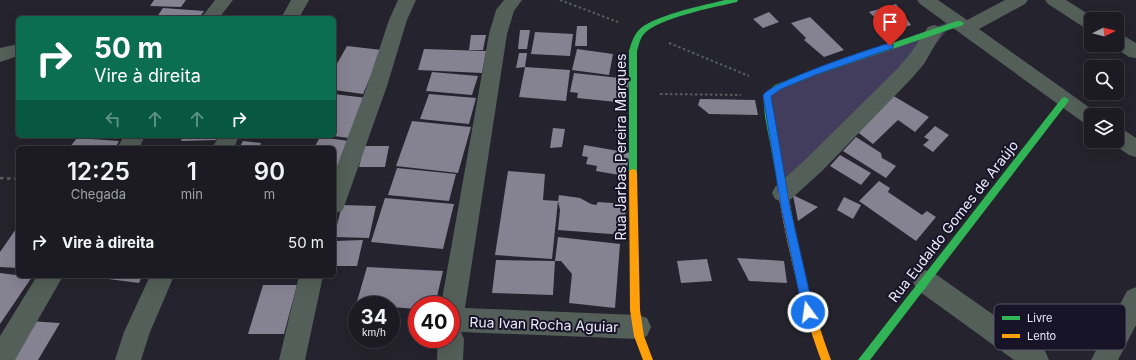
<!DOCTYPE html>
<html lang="pt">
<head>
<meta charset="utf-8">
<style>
	body { margin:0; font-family:Inter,sans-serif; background:#25232a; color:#f1f3f6; height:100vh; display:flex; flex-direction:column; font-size:15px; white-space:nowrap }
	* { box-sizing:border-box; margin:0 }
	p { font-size:13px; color:#a0a1a5 }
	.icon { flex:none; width:22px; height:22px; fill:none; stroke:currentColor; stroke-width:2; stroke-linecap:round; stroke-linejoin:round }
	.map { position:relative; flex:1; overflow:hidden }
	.drawer { position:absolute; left:16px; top:146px; width:320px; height:132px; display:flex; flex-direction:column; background:#1c1a22; border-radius:6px; box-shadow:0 4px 16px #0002,0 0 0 1px #3a3840 }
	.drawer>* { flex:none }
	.hud { position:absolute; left:16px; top:16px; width:320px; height:122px; border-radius:6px; box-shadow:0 4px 16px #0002,0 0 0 1px #3a3840; background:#0b6e4f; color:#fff; overflow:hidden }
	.needle { width:26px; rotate:84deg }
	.buttons { position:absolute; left:1084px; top:12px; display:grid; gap:8px }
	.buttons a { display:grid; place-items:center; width:40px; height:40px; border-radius:6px; background:#1c1a22; box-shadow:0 4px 16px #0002,0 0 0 1px #3a3840; font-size:20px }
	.speed { position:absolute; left:348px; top:296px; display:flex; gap:8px; font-size:20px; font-weight:700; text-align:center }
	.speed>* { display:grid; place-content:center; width:52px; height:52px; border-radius:50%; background:#1c1a22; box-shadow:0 4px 16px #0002,0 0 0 1px #3a3840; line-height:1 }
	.speed small { font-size:10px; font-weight:400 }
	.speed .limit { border:6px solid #d22; background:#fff; color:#111 }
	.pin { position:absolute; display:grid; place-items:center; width:34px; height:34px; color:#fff; margin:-41px -17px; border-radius:50% 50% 50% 0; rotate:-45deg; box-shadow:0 0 4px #0007 }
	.pin .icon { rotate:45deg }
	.me { position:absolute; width:44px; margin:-22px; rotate:346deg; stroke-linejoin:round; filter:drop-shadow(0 0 3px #0008) }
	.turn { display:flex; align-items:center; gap:14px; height:84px; padding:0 12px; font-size:18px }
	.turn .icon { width:52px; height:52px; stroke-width:2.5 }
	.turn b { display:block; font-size:28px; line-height:34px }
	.lanes { display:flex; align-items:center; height:38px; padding:0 12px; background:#0003; justify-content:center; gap:20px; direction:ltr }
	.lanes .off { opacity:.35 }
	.eta { display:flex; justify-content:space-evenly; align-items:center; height:68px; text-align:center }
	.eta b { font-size:24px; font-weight:600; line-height:28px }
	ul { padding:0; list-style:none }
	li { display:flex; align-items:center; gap:12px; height:56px; padding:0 12px }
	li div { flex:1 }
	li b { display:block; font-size:15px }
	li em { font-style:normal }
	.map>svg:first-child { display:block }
	.green { fill:#423d5d }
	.building { fill:#858292 }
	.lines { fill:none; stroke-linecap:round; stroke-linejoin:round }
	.path-far1 { stroke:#585f5d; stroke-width:2; stroke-dasharray:2.5 2.5; stroke-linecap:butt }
	.path { stroke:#585f5d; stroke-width:2.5; stroke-dasharray:3.5 3.5; stroke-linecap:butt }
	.street { fill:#535f58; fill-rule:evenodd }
	.fast { fill:#30b455; fill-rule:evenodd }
	.slow { fill:#ff9f0a; fill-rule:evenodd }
	.route { fill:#1a73e8; stroke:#114b97 }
	.labels { text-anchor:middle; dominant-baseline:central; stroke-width:4; stroke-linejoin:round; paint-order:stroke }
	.street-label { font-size:14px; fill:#eceaf9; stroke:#181428 }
	.key { fill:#181428; stroke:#585467; stroke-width:1 }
	.key-label { font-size:11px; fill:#eceaf9 }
</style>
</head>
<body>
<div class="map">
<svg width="1136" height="360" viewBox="0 0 1136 360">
	<rect width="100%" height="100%" fill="#25232d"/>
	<!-- green -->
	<path class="green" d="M956,19L930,51L787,194L765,94Z"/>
	<!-- building -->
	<path class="building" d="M154,0H186L181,7L150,6Z
		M896,4L911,25L890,32L869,12Z
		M163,8L204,11L199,18H156Z
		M769,12L779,22L763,28L753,19Z
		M810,17L844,50L824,57L804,40L806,38L791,23Z
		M577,26H587V46H575Z
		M520,30H530L527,49H518Z
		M535,32L573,34L570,56L531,54Z
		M471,35H486L483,50H469Z
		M347,46L382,50L363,94L334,90V69Z
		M424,49L486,51L482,73L418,70Z
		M577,49L613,54L609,75L572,70Z
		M519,53H527L525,67L570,70L566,101L519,97L525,67L516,68Z
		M432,72L478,76L472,95L426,91Z
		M574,73L629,79L627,103L577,98L578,93L570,92Z
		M334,94L367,98L349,138L334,136Z
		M429,94L476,98L469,124L420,119Z
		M892,95L929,117L915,132L898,120L873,144L855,130Z
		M700,99L755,100L758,115L709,114L698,105Z
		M412,121L471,127L458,173L396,166Z
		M935,126L949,135L933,152L923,145L929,140L924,137Z
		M553,128L565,129L562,147L550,148Z
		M27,136H58L56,139H25Z
		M183,136H217L216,140L181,141Z
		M320,137L349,141L334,173V148H314Z
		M856,137L881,153L882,158L896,166L886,178L843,151Z
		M77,138L119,141L115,148H69Z
		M243,141L261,143L259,148H239Z
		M584,145L630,153L625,176L596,171L597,166L586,164L588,157L582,156Z
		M364,146H389L385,167H359Z
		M840,155L871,173L861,185L830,166Z
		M397,168L456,174L449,201L388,195Z
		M508,171L545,174L543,200L558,201L552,259L495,255Z
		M879,181L890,188L888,192L922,215L927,211L936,217L916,241L859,201Z
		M559,195L580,198L591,204L596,205L598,202L626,204L624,235L558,230L560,210L558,201Z
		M793,195L818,207L798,221Z
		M844,197L861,205L853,219L837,210Z
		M385,198L454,204L443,249L371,242Z
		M342,205L376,206L369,238L334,237Z
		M18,226V268L0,267V252Z
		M558,237L620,244L615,308L569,303L572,274L561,261H555Z
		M363,240L357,266H334V241Z
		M737,258L784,261L787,283L749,281Z
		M707,259L712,281L681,283L677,261Z
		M496,260L555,261L553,295L492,293Z
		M367,267L443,271L435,305H417V309L391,307V305H356Z
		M0,273L32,277L0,324Z
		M110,276H142L139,283L108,279Z
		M277,276H299L298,279Z
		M263,285H297L284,334H248Z
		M29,321L60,323L38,360H5Z"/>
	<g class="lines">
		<!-- path-far1 -->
		<path class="path-far1" d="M560,0L618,22
			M669,43L749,76
			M660,94L741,95"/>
		<!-- path -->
		<path class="path" d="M0,178L18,179"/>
		<!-- street -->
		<path class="street" d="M215,0H233L219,18H201Z
			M291,0H309L299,18H281Z
			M398,0H416L407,20L387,86L345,204L342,211L334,213V174L367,86L389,20Z
			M504,0H522L514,11L507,34L465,308L638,315L647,318L651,327L647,336L638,339L461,332L464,339L463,360H437L438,339H451V305H441L489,34L496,10Z
			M917,0H938L967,20L1005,0H1028L1025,4L979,29L1100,115H1091V126L1084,123L920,4Z
			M1045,0H1066L1096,19H1091V30L1085,28L1048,4Z
			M934,25L940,27L943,31L924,64L912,78L822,171L791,199L783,202L775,199L772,193L775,187L806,159L898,68L910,54L928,27Z
			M1117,34L1124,36L1136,43V58L1129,57L1111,45H1117Z
			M18,44V56L0,62V48Z
			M1117,128L1124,130L1136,138V157L1129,155L1110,142L1117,141Z
			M124,136H145L139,148H117Z
			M219,136H239L234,148H212Z
			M925,270L934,273L1045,351L1049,360H1014L916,289L913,281L916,273Z
			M37,276H63L15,360H0V336Z
			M150,276H174L150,332L141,360H115L124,332Z
			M299,276H323L305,360H279Z
			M1136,287V325L1118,360H1091L1127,291Z"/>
		<!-- fast -->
		<path class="fast" d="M725,0H738L737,2C715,7 658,18 644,34C640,38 639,45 637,51V173L636,176H630L629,173V51C631,44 633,37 638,31C650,16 705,5 725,0Z
			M957,21H960L964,23L963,25L816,75L781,89L771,96L773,117L788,193L786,196H780L765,117L763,95L775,85L810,71Z
			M1065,97L1069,100L1068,102L870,360H858L1062,98Z"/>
		<!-- slow -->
		<path class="slow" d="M633,169L636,170L637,173L640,310L644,336L653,360H643L634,336L630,310L629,173L630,170Z
			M783,189L786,190L788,193C798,250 811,306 831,360H821C801,306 788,250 778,193L780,190Z"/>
	</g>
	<!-- route -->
	<path class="route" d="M890,43L893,44V48L815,75L781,89L771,96L790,207L814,312L812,315L808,317L805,315L803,312L781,207L763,95C773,81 869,49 890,43Z"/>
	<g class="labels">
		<!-- street labels -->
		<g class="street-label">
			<text transform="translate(620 147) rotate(-90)">Rua Jarbas Pereira Marques</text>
			<text transform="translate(953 221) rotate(-52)">Rua Eudaldo Gomes de Araújo</text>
			<text transform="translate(544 324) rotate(2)">Rua Ivan Rocha Aguiar</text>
		</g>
	</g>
	<!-- legend -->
	<rect x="994" y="304" width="132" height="46" rx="6" class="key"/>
	<rect x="1002" y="316" width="18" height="4" fill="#30b455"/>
	<rect x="1002" y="334" width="18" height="4" fill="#ff9f0a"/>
	<g class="key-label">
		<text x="1027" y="322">Livre</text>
		<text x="1027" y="340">Lento</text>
	</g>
</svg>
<div class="buttons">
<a><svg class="needle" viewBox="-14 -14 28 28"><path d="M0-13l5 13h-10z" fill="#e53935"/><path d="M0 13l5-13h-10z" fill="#a0a1a5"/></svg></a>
<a><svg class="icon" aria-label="search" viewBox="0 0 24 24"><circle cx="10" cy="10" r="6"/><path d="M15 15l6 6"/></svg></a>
<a><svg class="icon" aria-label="layers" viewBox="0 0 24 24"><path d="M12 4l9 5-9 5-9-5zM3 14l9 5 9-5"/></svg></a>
</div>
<div class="speed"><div>34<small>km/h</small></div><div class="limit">40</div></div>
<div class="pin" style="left:890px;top:46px;background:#d93025"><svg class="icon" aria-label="arrive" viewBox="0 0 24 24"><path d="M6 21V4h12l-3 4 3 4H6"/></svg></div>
<svg class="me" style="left:808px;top:312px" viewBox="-20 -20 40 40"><circle r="17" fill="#1a73e8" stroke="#fff" stroke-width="3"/><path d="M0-11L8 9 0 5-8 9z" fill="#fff"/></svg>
<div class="hud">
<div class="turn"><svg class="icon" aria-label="right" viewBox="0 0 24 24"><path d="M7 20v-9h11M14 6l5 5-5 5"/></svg><div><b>50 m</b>Vire à direita</div></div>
<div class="lanes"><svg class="icon off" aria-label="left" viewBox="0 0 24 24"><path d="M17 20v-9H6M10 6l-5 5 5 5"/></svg><svg class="icon off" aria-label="ahead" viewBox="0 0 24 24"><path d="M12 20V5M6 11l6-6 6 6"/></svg><svg class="icon off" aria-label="ahead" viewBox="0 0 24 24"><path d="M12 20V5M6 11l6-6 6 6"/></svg><svg class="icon" aria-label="right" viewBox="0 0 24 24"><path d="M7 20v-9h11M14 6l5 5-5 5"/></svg></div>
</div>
<section class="drawer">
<div class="eta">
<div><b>12:25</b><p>Chegada</p></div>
<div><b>1</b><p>min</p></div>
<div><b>90</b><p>m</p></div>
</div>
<ul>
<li><svg class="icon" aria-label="right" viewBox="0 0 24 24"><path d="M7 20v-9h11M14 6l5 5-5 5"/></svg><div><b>Vire à direita</b></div><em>50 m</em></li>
</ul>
</section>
</div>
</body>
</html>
